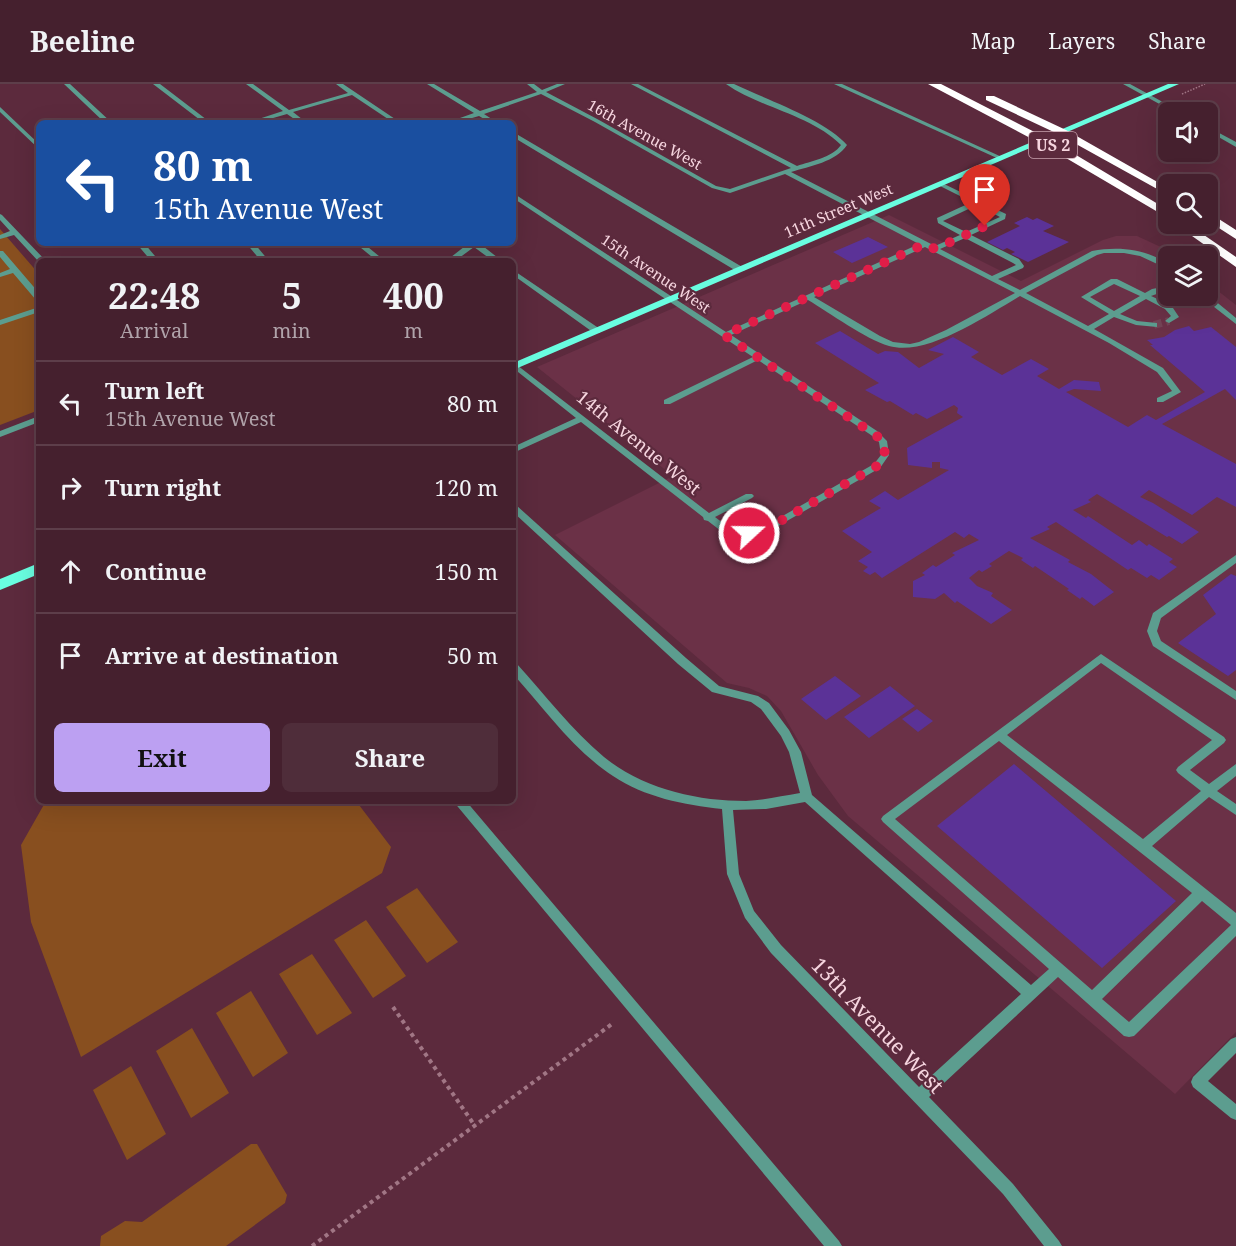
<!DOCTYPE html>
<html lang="en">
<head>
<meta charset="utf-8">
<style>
	body { margin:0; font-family:"Noto Serif",serif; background:#4f2d3a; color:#f1f3f6; height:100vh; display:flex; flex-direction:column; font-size:22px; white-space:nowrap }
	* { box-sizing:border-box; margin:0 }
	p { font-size:20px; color:#b0a3aa }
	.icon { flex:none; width:33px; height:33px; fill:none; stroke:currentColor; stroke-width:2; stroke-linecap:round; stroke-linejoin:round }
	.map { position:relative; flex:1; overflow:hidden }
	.panel { position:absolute; left:36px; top:174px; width:480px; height:546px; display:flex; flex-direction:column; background:#45202e; border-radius:9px; box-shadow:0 6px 24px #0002,0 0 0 2px #5d3e4a }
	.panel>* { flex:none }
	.hud { position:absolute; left:36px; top:36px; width:480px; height:126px; border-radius:9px; box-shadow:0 6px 24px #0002,0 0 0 2px #5d3e4a; background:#1a4fa0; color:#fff; overflow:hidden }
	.tools { position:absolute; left:1158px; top:18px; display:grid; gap:12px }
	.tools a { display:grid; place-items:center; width:60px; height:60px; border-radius:9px; background:#45202e; box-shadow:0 6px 24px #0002,0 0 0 2px #5d3e4a; font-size:30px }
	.pin { position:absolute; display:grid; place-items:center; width:51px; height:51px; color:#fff; margin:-62px -26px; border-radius:50% 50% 50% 0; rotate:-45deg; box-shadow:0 0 6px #0007 }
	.pin .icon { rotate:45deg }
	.me { position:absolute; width:66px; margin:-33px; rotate:69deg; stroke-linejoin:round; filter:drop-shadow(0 0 4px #0008) }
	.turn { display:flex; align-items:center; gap:21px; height:126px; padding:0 18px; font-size:27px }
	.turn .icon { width:78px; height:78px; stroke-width:2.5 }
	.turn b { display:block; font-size:42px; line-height:51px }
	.eta { display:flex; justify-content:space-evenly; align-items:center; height:102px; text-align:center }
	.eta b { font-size:36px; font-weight:700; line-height:42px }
	.button { display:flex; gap:12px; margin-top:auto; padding:12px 18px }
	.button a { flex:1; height:69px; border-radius:9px; background:#bca0f2; color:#111; font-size:24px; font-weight:700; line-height:69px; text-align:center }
	.button a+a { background:#4f2d3a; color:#f1f3f6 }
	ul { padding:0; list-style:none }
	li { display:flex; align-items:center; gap:18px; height:84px; padding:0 18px; border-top:2px solid #5d3e4a }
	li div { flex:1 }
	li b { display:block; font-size:22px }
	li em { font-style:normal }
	header { display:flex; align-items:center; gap:36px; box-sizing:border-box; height:84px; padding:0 30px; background:#45202e; border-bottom:2px solid #5d3e4a }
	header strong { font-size:28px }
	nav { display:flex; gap:33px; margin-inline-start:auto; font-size:21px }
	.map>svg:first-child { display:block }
	.built { fill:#6b3147 }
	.green { fill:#884f1f }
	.building { fill:#5b3297 }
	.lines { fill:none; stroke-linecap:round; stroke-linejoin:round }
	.minor-tunnel { stroke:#734455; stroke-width:8; stroke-dasharray:8 4.5; stroke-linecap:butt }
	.path-far1 { stroke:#a17685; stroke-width:1.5; stroke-dasharray:1.5 1.5; stroke-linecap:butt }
	.path { stroke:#a17685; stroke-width:4; stroke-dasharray:4 4; stroke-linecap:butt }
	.minor { fill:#5c9d8f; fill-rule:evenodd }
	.major { fill:#69fde0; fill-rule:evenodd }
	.highway { fill:#fff; fill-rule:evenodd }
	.route { stroke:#e11d48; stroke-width:10; stroke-dasharray:0 18 }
	.labels { text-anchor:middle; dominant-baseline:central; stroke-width:4.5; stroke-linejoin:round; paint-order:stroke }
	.far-street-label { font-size:15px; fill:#f6d5df; stroke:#5c2a3d }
	.shield { fill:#5c2a3d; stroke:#c8a2ae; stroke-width:1.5 }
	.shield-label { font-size:16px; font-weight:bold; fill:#f6d5df }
	.street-label { font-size:18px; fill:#f6d5df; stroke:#5c2a3d }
	.near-street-label { font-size:21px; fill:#f6d5df; stroke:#5c2a3d }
</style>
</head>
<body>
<header>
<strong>Beeline</strong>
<nav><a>Map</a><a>Layers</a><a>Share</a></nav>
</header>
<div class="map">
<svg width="1236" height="1162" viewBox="0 0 1236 1162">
	<rect width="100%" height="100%" fill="#5c2a3d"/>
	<!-- built -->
	<path class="built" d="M889,131L1021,197L1103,156L1116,152H1137L1163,164L1174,172H1168V212H1208V199L1236,221V948L1175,1010L848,732L818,691L781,627L767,612L749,604L727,599L555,451L673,392L537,283Z"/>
	<!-- green -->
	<path class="green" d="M0,145L39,190V326L0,341Z
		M46,717H356L391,763L382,789L81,973L31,838L21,761Z
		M417,804L458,858L427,879L386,823Z
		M366,836L406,892L373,914L334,856Z
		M312,870L352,929L317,951L279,890Z
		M251,907L288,969L253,993L216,929Z
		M192,944L229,1009L191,1034L156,967Z
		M131,982L166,1050L127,1076L93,1006Z
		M251,1060H257L287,1111L285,1119L226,1162H100L101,1152L125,1137L142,1138Z"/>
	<!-- building -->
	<path class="building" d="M1027,133L1033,136L1037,134L1054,142L1043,147L1069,158L1028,178L1011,170L1015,168L1007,164L1003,166L987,158L1020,142L1014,139Z
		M868,153L888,163L852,179L833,168Z
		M1189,242L1194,247L1211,243L1236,263V316L1225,305L1162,340L1236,380V423L1217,413L1192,431L1149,406L1140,413L1153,419L1199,448L1182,460L1169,452L1167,453L1097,410L1088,416L1091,418L1073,426L1086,434L1088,432L1132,461L1139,456L1147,462L1149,460L1173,475L1169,478L1177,483L1159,496L1151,491L1147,494L1131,484L1128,486L1056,438L1047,443L1050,445L1030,454L1070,476L1068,478L1091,490L1114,508L1094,522L1082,513L1080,515L1067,506L1069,505L1035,482L1033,484L1021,476L1023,474L1009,467L989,480L992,482L982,488L979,486L969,494L977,502L993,509L991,512L1012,526L991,540L957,517L955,519L944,509L935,515L913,513V497L925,491L922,489L933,481L936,483L955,471L952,469L979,456L969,450L964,454L955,448L882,494L875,488L870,491L863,487L868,483L858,477L872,468L842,447L881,424L869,417L885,407L898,416L949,386L940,384V378H932V384L908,381L907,364L963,333L957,329L958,324L954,321L927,335L916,329L913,331L890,317L887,318L865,306L879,299L815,259L840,247L878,270L885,267L898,268L919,284L944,270L928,266L953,253L979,268L971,273L1002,291L1031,275L1049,285L1037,292L1059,305L1074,296L1099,298L1101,307L1074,305L1066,308L1128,343L1147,331L1156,336L1205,308L1150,261H1153L1147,256L1164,253L1175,246Z
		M1231,490L1236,492V586L1228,592L1178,559L1216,530L1203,511Z
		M835,592L861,612L826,636L801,615Z
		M890,602L915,622L869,654L844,633Z
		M917,625L933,637L918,648L902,635Z
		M1014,680L1176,817L1102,884L937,742Z"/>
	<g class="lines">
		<!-- minor-tunnel -->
		<path class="minor-tunnel" d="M1154,241L1169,237"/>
		<!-- path-far1 -->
		<path class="path-far1" d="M1182,10L1205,0
			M1189,25L1196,28"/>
		<!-- path -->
		<path class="path" d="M393,923L475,1042
			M312,1162L612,940"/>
		<!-- minor -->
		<path class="minor" d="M64,0H70L112,39H105Z
			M153,0H160L211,39H204Z
			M246,0H253L289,26L348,9L336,0H343L401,39H394L352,11L293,28L307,39H300L287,30L256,39H246L283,27Z
			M427,0H434L480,27L537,8L527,0H534L542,6L557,0H565L546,8L599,36L716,102L730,105L791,84L631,0H638L797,82C811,77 832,74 841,61C811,31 760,24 726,0H734C765,15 826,36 847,61C836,78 810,82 791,88L935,162L960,151L938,139L937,134L972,118L938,101V99H942L1006,130L1005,135L971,151L1019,175L1024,182L1023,184L998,195L1020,206L1092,167C1119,162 1146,165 1168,180V185L1140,172L1124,169H1104L1097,171L1026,209L1088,242L1109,230L1081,213L1111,195H1117L1145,209L1152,205L1168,202V206L1151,212L1171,221L1179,233L1169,239L1165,237L1171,232L1165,225L1146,215L1120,230L1137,237L1157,239V243L1136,241L1114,233L1094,245L1163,284L1181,308L1163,318H1157V314L1172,307L1157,288L1109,259L1020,212C987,231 927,273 889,262C865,255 830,229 808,216L731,251L877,347L887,357L889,371L880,384L771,446L749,452L721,447L708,437L704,436L703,433L581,338L513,369V363L576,334L513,284V278L709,429L746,410H752L754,412L752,414L715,433C732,447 745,447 765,442L874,380L881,371L879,358L871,351L758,276L670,320H664V316L753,273L513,114V109L726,248L919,160L785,90L730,109L712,104L595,38L541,10L484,30L498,39H491L479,32L455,39H446L474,29ZM977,121L1000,133L966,148L943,137ZM965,154L1013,179L1016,181L992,192L940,165ZM925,163L1015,209L946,246L919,258L910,260L893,258L880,252L814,213ZM1114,200L1140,212L1114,227L1090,213Z
			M834,0H842L1004,74L999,75Z
			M1123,0H1130L1181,28H1174Z
			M0,23L39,60V65L0,28Z
			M1208,43L1236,58V63L1208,47Z
			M513,48L744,184L745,186L738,188L513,53Z
			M0,130L2,131L46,177L39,178L14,151L0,155V151L10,147L0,136Z
			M136,159H144L155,172L156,177H148L147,172Z
			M246,159H254L269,177H261Z
			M355,159H363L385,177H377Z
			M469,159H479L502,177H493L474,163L455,177H446Z
			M0,167H3L39,209V216H36L13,189L0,193V189L10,185L0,173Z
			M513,186L600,245V249H594L513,191Z
			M1208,211L1236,234V240L1200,212Z
			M39,223V228L0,241V236Z
			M39,332V338L0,353V347Z
			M513,420L516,421L686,574L719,602L758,612L769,619L789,646L801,668L812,711L1031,901L1049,885L883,738L881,735L883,732L1101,570L1224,653L1226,656L1224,659L1190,686L1209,700L1236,680V692L1217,707L1236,720V731L1209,713L1152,762L1236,829V852L1134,952L1129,953L1124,952L1058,893L929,1013L1013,1100L1059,1157L1062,1162H1044L1003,1110L771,869L745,834L727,790L722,725C684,721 644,713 613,692C573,666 544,624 513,590V579L517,580C545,611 572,646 604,673C643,705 697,717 746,717C764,716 782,712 800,709L789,668L781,652L761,625L751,618L712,608L678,580L513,428ZM1101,579L1212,656L1178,683L1176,686L1178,689L1201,707L1143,755L1007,651ZM999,657L1192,809L1092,906L895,735ZM805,718L1021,910L919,1003L781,861L754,827L739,790L733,726L766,725ZM1202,817L1231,841L1129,938L1102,915Z
			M1236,471V479L1161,534L1157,547L1161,557L1236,607V616L1153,562L1147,547L1153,529Z
			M453,717H466L839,1157L842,1162H824Z
			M1236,953V969L1208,997L1236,1020V1036L1231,1034L1193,1003L1191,998L1193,993L1231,955Z"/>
		<!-- major -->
		<path class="major" d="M1168,0H1179L513,286V279Z
			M39,479V490L0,506V495Z"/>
		<!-- highway -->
		<path class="highway" d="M928,0H941L1056,59L1168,126V134L1049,64Z
			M986,12H994L1066,46L1168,104V111L1058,50L986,16Z
			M1208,128L1236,146V155L1208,137Z
			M1175,140H1188L1236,173V183Z"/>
	</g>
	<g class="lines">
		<!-- route -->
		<path class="route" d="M749,449L768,444L877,382L885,371L883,357L874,350L724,251L925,160L935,165L985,142"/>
	</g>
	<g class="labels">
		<!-- far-street labels -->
		<g class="far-street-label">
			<text transform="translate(645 50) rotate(29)">16th Avenue West</text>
			<text transform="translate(838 126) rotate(-23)">11th Street West</text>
			<text transform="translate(656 189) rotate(34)">15th Avenue West</text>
		</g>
		<!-- shield labels -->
		<rect class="shield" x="1029" y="48" width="48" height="26" rx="4.5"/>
		<g class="shield-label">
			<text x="1053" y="61">US 2</text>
		</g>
		<!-- street labels -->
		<g class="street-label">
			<text transform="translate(639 358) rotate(39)">14th Avenue West</text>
		</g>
		<!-- near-street labels -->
		<g class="near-street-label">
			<text transform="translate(878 941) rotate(46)">13th Avenue West</text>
		</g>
	</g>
</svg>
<div class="tools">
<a><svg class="icon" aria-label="sound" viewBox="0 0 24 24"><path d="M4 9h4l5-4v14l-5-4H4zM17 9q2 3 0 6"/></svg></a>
<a><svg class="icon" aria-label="search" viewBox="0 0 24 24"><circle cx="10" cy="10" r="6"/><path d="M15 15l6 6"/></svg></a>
<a><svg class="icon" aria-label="layers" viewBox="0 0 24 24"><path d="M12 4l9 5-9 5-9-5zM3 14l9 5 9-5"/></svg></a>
</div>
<div class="pin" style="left:985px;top:142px;background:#d93025"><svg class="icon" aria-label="arrive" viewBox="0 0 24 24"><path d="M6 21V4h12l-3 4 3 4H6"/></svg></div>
<svg class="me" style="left:749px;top:449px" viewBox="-20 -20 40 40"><circle r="17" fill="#e11d48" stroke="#fff" stroke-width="3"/><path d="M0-11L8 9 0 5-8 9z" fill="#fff"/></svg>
<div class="hud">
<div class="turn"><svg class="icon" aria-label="left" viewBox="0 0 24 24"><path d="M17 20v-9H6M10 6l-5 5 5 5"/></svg><div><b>80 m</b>15th Avenue West</div></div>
</div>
<section class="panel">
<div class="eta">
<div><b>22:48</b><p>Arrival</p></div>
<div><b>5</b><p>min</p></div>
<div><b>400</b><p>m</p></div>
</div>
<ul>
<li><svg class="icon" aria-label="left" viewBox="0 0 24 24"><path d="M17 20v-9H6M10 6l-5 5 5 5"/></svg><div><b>Turn left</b><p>15th Avenue West</p></div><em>80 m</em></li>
<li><svg class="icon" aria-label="right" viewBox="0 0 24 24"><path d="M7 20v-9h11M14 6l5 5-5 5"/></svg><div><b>Turn right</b></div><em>120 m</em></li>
<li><svg class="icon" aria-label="ahead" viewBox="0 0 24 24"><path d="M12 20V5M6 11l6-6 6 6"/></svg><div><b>Continue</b></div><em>150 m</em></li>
<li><svg class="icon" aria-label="arrive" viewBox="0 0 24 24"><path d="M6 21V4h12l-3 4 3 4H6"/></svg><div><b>Arrive at destination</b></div><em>50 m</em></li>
</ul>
<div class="button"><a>Exit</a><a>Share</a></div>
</section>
</div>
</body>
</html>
